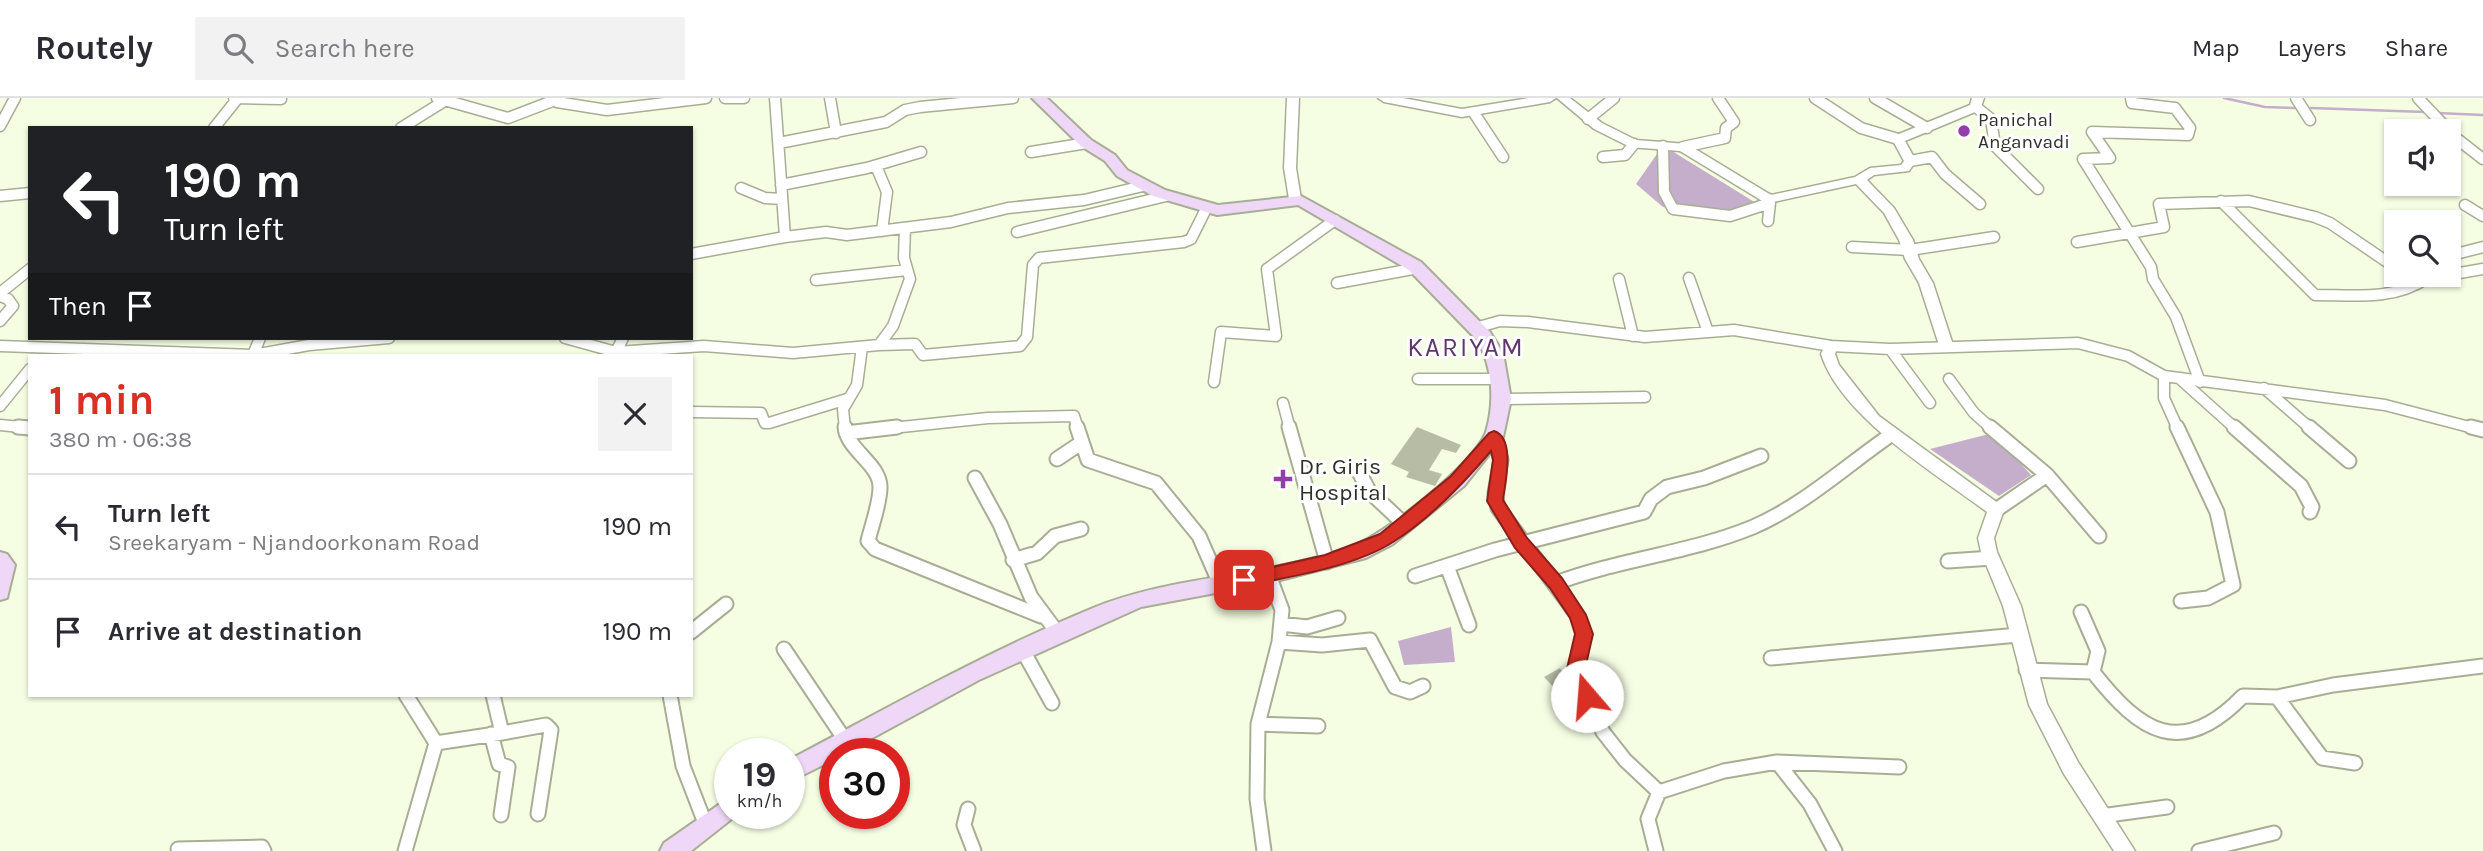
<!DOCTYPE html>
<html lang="en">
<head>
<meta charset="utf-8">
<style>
	body { margin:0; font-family:Karla,sans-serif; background:#f2f2f3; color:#2b2b33; height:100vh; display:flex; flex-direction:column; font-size:26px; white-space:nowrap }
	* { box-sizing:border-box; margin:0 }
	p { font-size:23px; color:#7c7c81 }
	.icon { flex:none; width:38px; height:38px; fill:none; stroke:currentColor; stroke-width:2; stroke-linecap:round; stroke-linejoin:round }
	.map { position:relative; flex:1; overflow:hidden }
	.drawer { position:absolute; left:28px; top:256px; width:665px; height:343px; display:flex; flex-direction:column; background:#fff; border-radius:0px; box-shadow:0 2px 5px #0004 }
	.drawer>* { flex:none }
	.hud { position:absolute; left:28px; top:28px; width:665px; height:214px; border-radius:0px; box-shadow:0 2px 5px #0004; background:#202124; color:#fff; overflow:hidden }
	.controls { position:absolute; left:2384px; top:21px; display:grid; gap:14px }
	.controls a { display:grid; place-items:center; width:77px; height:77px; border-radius:0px; background:#fff; box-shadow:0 2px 5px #0004; font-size:35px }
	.speed { position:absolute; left:714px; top:640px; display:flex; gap:14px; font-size:35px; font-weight:700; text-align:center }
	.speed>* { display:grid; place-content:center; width:91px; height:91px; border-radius:50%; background:#fff; box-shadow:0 2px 5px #0004; line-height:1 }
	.speed small { font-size:18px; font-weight:400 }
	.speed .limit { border:10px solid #d22; background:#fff; color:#111 }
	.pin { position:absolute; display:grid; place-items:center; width:60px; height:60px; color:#fff; margin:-30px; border-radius:14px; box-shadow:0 4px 10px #0006 }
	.me { position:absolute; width:77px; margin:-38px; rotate:342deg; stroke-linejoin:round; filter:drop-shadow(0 0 5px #0008) }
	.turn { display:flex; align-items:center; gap:24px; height:147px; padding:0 21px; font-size:32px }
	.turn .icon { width:91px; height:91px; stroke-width:2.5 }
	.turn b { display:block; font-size:49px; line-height:60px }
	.then { display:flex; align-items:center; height:66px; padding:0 21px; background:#0003; gap:14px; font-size:26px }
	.round { display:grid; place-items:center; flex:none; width:74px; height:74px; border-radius:0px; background:#f2f2f3 }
	.overview { display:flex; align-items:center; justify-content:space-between; height:119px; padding:0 21px }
	h1 { font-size:42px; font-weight:700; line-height:52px; color:#d93025 }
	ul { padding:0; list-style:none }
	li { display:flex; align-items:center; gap:21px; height:105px; padding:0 21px; border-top:2px solid #e1e1e2 }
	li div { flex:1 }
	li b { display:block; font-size:26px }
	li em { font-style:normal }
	header { display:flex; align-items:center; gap:42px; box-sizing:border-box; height:98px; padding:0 35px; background:#fff; border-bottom:2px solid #e1e1e2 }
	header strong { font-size:33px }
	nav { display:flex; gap:38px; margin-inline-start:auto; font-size:24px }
	.search { width:490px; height:63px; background:#f2f2f3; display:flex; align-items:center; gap:18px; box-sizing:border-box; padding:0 24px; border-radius:0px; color:#7c7c81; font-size:26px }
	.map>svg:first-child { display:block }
	.water { fill:#c4aecb }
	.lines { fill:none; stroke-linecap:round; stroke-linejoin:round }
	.stream { stroke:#c4aecb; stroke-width:2.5 }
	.building { fill:#b6bda4 }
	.minor-far1-casing { stroke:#a7ae95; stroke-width:13 }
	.minor-casing { stroke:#a7ae95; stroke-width:17 }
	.tertiary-casing { stroke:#a7ae95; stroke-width:3 }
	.secondary-casing { stroke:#a7ae95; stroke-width:4 }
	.minor-far1 { stroke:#fff; stroke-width:10 }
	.minor { stroke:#fff; stroke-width:13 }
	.tertiary { fill:#fff; fill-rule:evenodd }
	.secondary { fill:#efd7f7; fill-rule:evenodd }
	.route { fill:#d93025; stroke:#8d1f18; stroke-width:2 }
	.poi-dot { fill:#943eab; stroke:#fff; stroke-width:2.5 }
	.labels { text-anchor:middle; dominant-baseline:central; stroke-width:6; stroke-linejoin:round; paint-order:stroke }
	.far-poi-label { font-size:19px; fill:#2e3127; stroke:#fff; text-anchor:start }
	.poi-label { font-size:23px; fill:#2e3127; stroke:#fff; text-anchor:start }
	.quarter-label { font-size:26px; letter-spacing:2px; fill:#60366d; stroke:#fff }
</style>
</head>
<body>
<header>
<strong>Routely</strong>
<div class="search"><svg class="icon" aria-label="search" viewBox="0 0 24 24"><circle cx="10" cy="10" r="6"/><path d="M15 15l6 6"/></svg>Search here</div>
<nav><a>Map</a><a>Layers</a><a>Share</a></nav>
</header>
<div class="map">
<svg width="2483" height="753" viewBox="0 0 2483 753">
	<rect width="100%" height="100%" fill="#f5fde3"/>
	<!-- water -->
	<path class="water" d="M1672,53L1756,105L1718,120L1663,109L1636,86L1657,56Z
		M1993,335L2031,377L1999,398L1930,351Z
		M1451,529L1455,564L1404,567L1398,543Z"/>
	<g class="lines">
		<!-- stream -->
		<path class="stream" d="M2224,0L2265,9L2295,10
			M2311,10L2425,14
			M2437,15L2483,17"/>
	</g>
	<!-- building -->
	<path class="building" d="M1417,329L1461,347L1456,355L1442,351L1429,372L1442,376L1435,388L1406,379L1409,374L1391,366Z
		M1560,570L1571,587L1558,594L1544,579Z"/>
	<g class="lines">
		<!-- minor-far1 casing -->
		<g class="minor-far1-casing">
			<path id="minor-far1" d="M234,0L281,1
				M437,0L508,20L555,2
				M557,0V4L607,12L706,0
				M725,0H744
				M775,0L785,139
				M830,0L836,35
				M1815,0L1861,30L1898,41
				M1875,0L1927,30
				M2131,0L2132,5L2175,10L2190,30L2188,37L2092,34L2110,60L2083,61L2151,169L2153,181L2176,219L2200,284
				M2296,0L2310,22
				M2418,0L2456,40L2483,61
				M1976,9L1991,21L1995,48L2038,91
				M1474,15L1503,59
				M1588,21L1614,0
				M0,28L15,0
				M214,30L238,0
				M401,30L446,2
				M779,45L886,24L905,12L920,9L1013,0
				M1663,48L1664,94L1673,111L1730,118L1770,105L1769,101
				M1683,49L1725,40L1726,30L1734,24L1718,0
				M1031,54L1087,45
				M1603,59L1625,57L1634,46
				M1910,63L1932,59L1945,76L1980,106
				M876,68L887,94L882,133
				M781,87L867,70L921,54
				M741,90L765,100L782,101
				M0,98L30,95
				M2221,103L2315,197C2354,197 2393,203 2427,180
				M2465,107L2483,118
				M1768,123L1770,105
				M1017,134L1166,98
				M2077,144L2164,129L2159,106L2249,103L2315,119L2330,125L2396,170
				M1852,149L1910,152L1994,139
				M691,156L785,139L826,134L847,137L951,124L1008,110L1084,102L1143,88
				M2448,158L2483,149
				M2448,177L2483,171
				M1689,180L1708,234
				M1619,181L1633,238
				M816,182L907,172
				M1337,185L1418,170
				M0,195L30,171
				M0,198L8,201L13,208L0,223
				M1475,230L1500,223L1528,224L1645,239L1734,232L1831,248L1890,251L2078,245L2128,258L2164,278L2385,307L2477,331
				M565,240L616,254L623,240
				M879,247L915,246L923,257L1020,248L1027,239L1033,167L1039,160L1184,144L1191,141L1206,111
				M0,248L253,257L309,247L389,240
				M1890,251L1930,305
				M616,254L704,248L793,255L879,247L893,228L910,181L904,160L905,130
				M253,257L260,240
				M2164,278V300L2178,331
				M2179,280L2236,331
				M1418,281H1500
				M1949,281L1974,315L1992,331
				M1214,284L1221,234L1276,238L1267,171L1335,122
				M2264,290L2311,331
				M1502,301L1645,299
				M1283,305L1290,331
				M0,308L30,271
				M691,314L761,315L765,325H769L847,301
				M0,327L30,330
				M845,331L843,311L857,287L862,249
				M882,331L988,320L1074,318L1078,331"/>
		</g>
		<!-- minor casing -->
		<g class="minor-casing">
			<path id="minor" d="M18,329L30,330
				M845,329C847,352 880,366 880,389C880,406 872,426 868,443L875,451L1041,518
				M1077,329L1088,362L1156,385L1199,438L1220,486
				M1289,329L1327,464
				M1990,329L2047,377L2099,438
				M2177,329L2217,414L2233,487L2208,500L2181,503
				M2234,329L2301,388L2312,409L2310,414
				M2309,329L2349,363
				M2471,329L2483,332
				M846,335L897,329
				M1494,339L1501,362L1495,395L1498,410L1578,518L1584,536L1575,575L1603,634L1625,662L1659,694
				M1057,361L1081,345
				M1359,374L1369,393L1404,426
				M975,380L1000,426L1031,499L1057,534
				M1996,412L2047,377
				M1013,462L1037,455L1055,438L1081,431
				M1948,463L1992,460
				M1447,468L1469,527
				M1415,478L1495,452L1644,414L1651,401L1667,389L1704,380L1761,358
				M1556,485C1620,461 1690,455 1753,429C1804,407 1847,367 1892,336
				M2081,514L2098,553L2093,574
				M1281,526L1307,529L1338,520
				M691,534L726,506
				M1279,544L1322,547L1370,542L1395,589L1410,594L1423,588
				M784,551L845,642
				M1022,551L1052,605
				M1771,560L2018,537
				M2026,572L2093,574C2140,634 2181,662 2243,598L2277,599L2333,587L2483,568
				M406,597L436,645
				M670,597L683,668L705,725
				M2277,599L2322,660L2355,665
				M1258,626L1318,628
				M502,635L546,627L551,632L538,716
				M491,636L499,666L508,669L501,717
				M1777,664L1899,669
				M968,711L964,727L974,753
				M2101,718L2167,709
				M178,751L262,749L264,753
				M405,753L436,645L502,635L493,597
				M1264,753L1257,701L1258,626L1279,544L1282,512L1269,477
				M1656,753L1648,721L1659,694L1724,673L1777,664L1810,706L1835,753
				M2199,753L2274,735"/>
		</g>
		<!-- tertiary casing -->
		<g class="tertiary-casing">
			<path id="tertiary" d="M1287,0H1299L1296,70L1301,101L1295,105L1289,101L1284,70Z
				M1378,0H1403L1462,11L1529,0H1556L1550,4L1462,19L1384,4Z
				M1557,0H1570L1602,25L1636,42L1687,46L1771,97L1855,79L1870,70L1901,67L1904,63L1892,41L1894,38L1970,7L1972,0H1984L1980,12L1905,43L1916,63L1909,73L1874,77L1867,82L1894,110L1913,142L1919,161L1933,185L1953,247L1951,250H1941L1939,247L1919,185L1905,161L1899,142L1884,115L1856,86L1769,105L1764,104L1680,53L1630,49L1594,31Z
				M1831,243L1838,248L1835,256L1839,267L1879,318L2002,408L2004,412L1994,440L1997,454L2021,508L2047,606L2078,664L2135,753H2114L2064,676L2029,607L2003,508L1981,454L1978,440L1987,414C1935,375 1841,319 1821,256L1826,245Z"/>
		</g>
		<!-- secondary casing -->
		<g class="secondary-casing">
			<path id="secondary" d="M1032,0H1047L1091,42L1115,57L1127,72L1165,92L1218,107L1301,98L1421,164L1490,234L1503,255L1511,301L1503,339L1464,388L1393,446L1366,460L1269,485L1141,509L979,582L843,656H835V661L789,684V662C889,609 988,553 1093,510C1176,476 1271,479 1355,447C1385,436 1476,364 1486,334C1495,304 1493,269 1477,242L1409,172L1298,107L1217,117L1153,98L1117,78L1105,63L1081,48Z
				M0,454L7,456L15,467L7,500L0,502Z
				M730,699V716H738L691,753H660L664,745Z"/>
		</g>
		<!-- minor-far1 -->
		<use href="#minor-far1" class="minor-far1"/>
		<!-- minor -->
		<use href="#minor" class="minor"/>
		<!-- tertiary -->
		<use href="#tertiary" class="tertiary"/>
		<!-- secondary -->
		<use href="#secondary" class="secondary"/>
	</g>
	<!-- route -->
	<path class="route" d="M1494,333C1516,340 1505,386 1503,402L1527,440L1562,480L1586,517L1593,536L1584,575L1596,598L1593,604H1580L1566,575L1575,536L1570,520L1550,490L1515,450L1487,403L1493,362L1491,353C1463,386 1430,421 1393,444C1354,469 1289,479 1244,488L1238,486L1236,482L1238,477L1325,457L1380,436L1451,378L1489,335Z"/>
	<!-- markers -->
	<g class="poi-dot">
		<circle cx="1964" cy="33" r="7"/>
		<path d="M1279.5 370.5h7v7h7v7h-7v7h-7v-7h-7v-7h7z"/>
	</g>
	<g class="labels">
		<!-- far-poi labels -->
		<g class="far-poi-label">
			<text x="1978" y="22">Panichal<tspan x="1978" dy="22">Anganvadi</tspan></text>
		</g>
		<!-- poi labels -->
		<g class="poi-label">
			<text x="1299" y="368">Dr. Giris<tspan x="1299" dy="26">Hospital</tspan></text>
		</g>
		<!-- quarter labels -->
		<g class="quarter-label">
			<text x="1466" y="249">KARIYAM</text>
		</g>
	</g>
</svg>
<div class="controls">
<a><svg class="icon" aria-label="sound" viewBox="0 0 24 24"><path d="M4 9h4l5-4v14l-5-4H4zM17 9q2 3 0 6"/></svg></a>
<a><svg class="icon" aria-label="search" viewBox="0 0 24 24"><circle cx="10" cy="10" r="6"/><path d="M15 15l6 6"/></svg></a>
</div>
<div class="speed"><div>19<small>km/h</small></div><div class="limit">30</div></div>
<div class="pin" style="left:1244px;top:482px;background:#d93025"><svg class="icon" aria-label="arrive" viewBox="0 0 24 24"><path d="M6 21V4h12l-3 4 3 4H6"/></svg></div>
<svg class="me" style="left:1587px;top:598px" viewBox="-20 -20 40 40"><circle r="19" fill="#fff"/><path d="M0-13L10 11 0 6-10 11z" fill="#d93025"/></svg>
<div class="hud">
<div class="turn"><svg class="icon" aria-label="left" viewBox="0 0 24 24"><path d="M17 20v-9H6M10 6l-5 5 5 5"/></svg><div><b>190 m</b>Turn left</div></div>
<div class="then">Then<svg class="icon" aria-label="arrive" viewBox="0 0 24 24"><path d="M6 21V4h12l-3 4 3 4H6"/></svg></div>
</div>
<section class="drawer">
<div class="overview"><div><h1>1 min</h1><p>380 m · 06:38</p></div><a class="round"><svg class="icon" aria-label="close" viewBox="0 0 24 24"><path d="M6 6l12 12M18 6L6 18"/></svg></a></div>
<ul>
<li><svg class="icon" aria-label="left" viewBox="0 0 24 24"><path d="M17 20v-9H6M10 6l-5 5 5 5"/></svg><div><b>Turn left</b><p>Sreekaryam - Njandoorkonam Road</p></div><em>190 m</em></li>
<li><svg class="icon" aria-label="arrive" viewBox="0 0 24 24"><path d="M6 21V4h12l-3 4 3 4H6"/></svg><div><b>Arrive at destination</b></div><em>190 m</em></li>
</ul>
</section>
</div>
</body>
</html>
